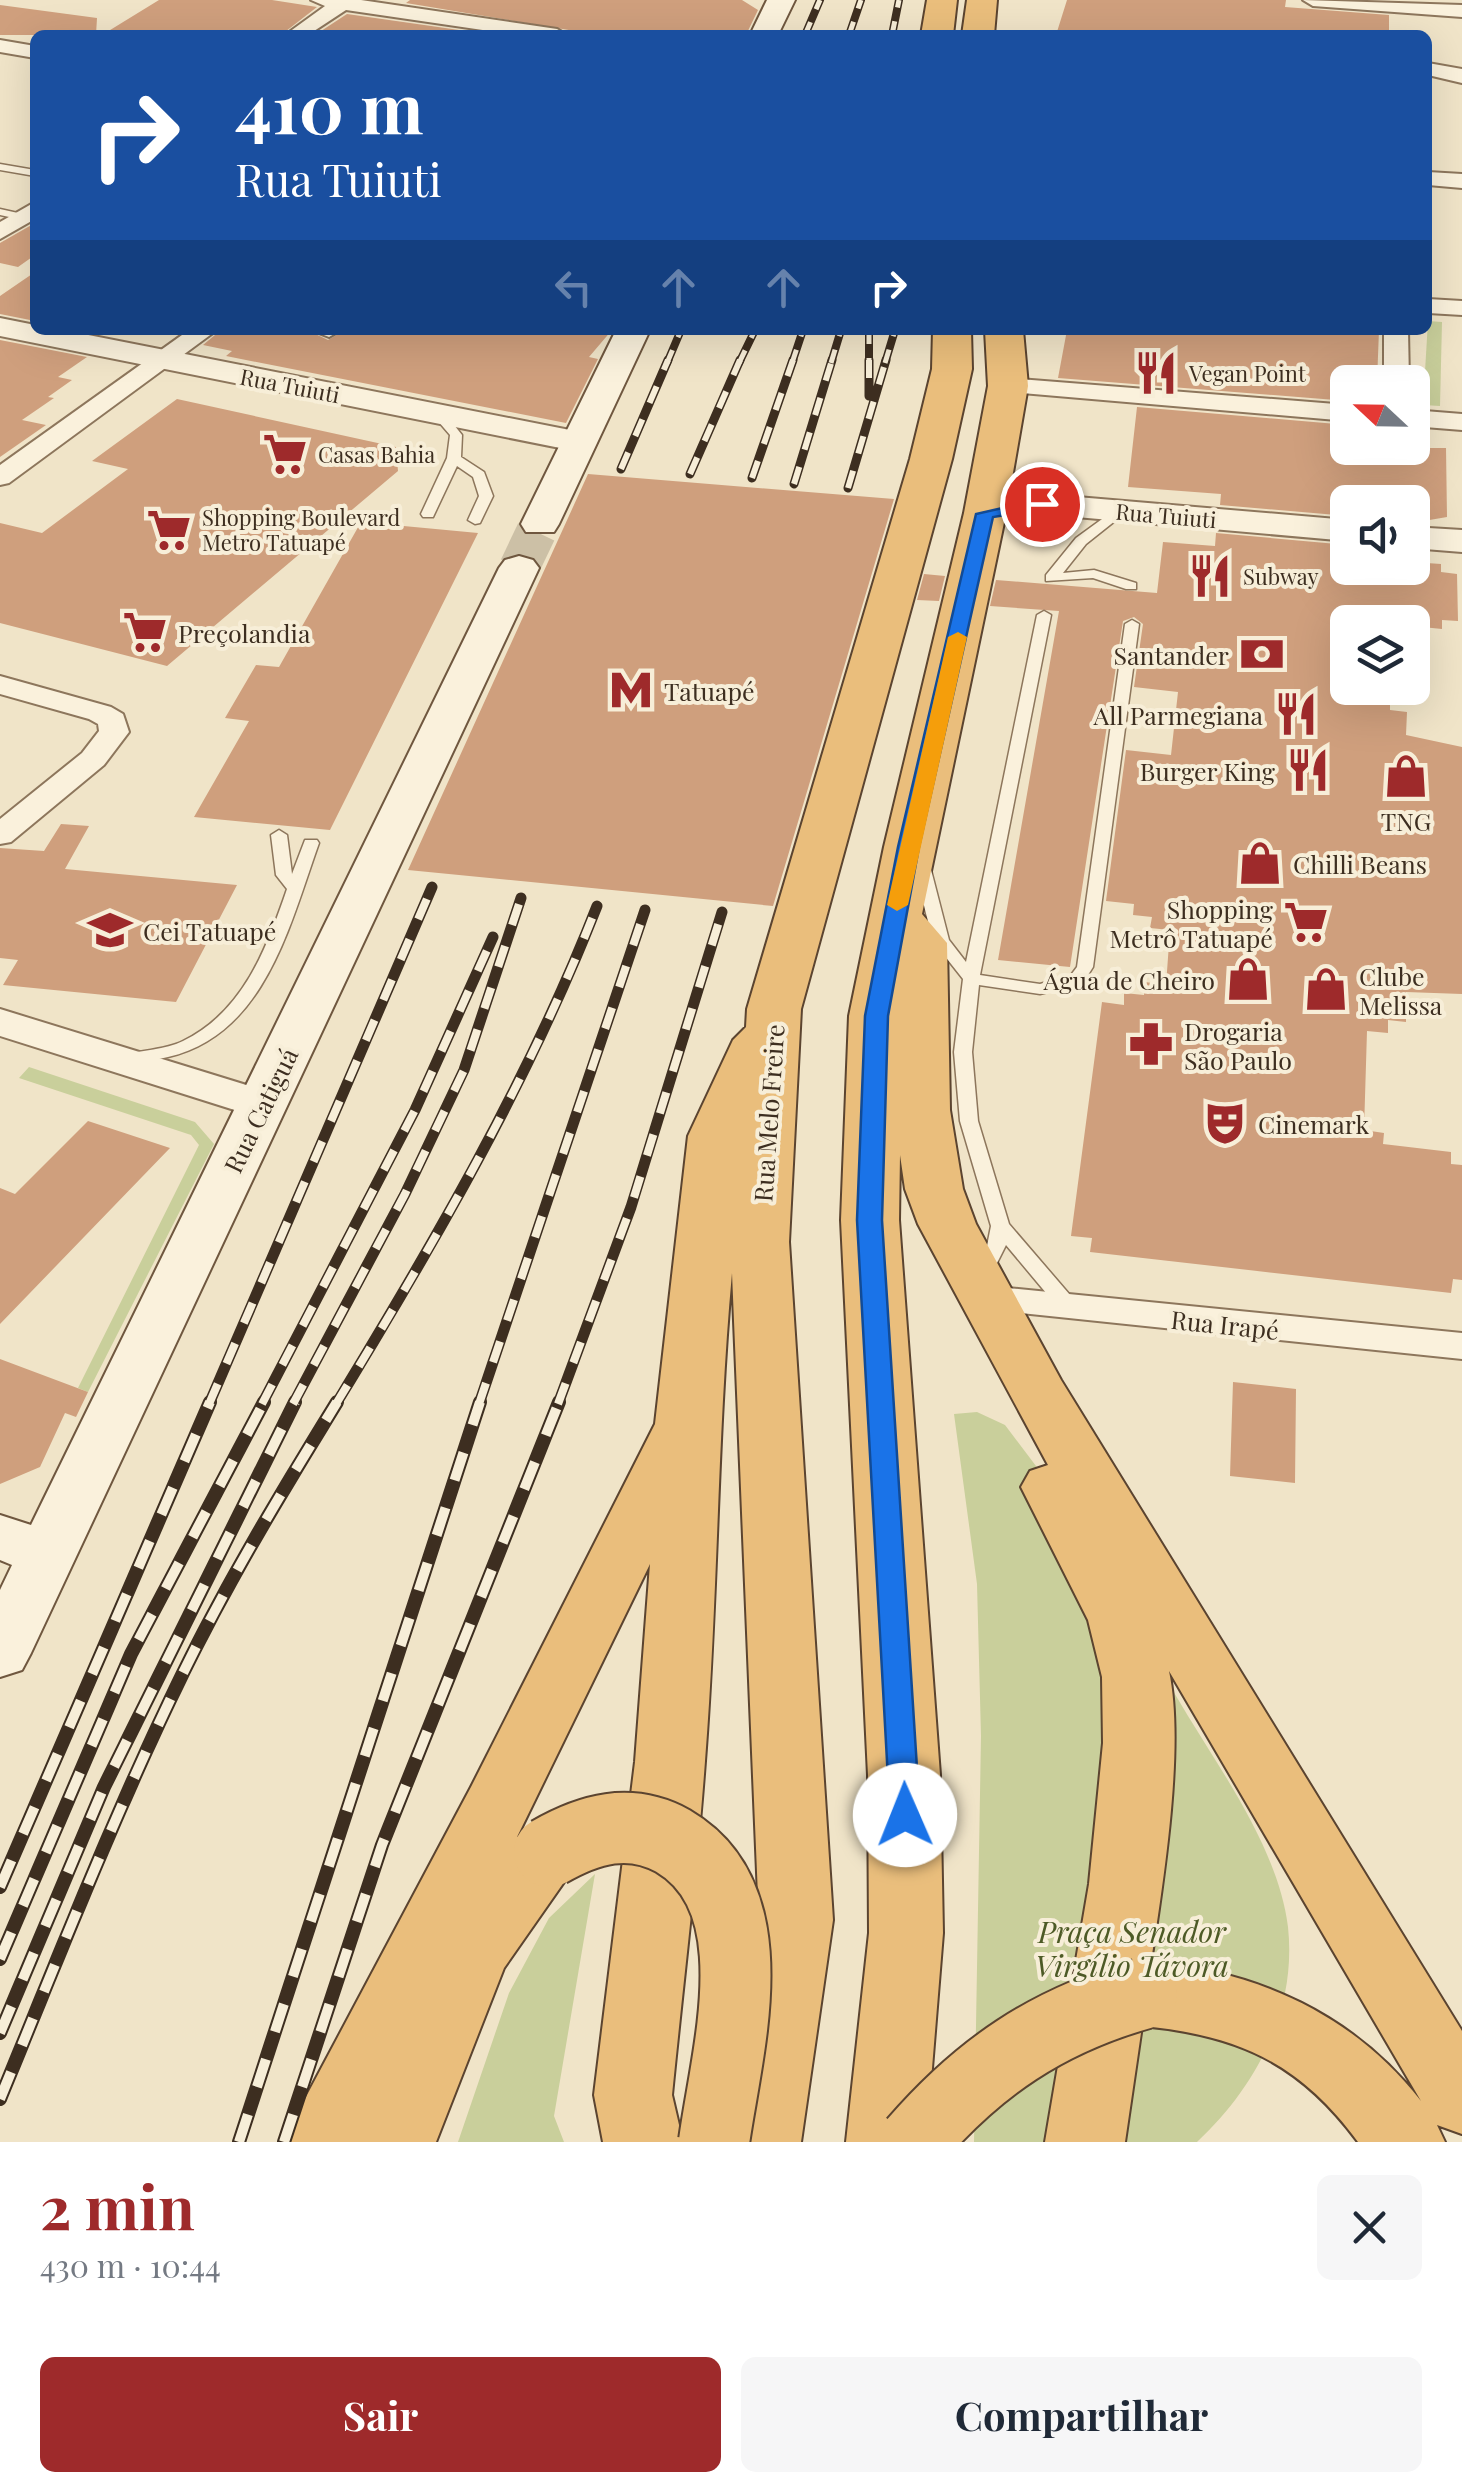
<!DOCTYPE html>
<html lang="pt">
<head>
<meta charset="utf-8">
<style>
	body { margin:0; font-family:"Playfair Display",serif; background:#f6f6f7; color:#1f2937; height:100vh; display:flex; flex-direction:column; font-size:38px; white-space:nowrap }
	* { box-sizing:border-box; margin:0 }
	p { font-size:32px; color:#747a83 }
	.icon { flex:none; width:55px; height:55px; fill:none; stroke:currentColor; stroke-width:2; stroke-linecap:round; stroke-linejoin:round }
	.map { position:relative; height:2142px; overflow:hidden }
	.panel { display:flex; flex-direction:column; background:#fff; flex:1 }
	.panel>* { flex:none }
	.banner { position:absolute; left:30px; top:30px; width:1402px; height:305px; border-radius:15px; box-shadow:0 10px 40px #0002; background:#1a4fa0; color:#fff; overflow:hidden }
	.needle { width:65px; rotate:292deg }
	.buttons { position:absolute; left:1330px; top:365px; display:grid; gap:20px }
	.buttons a { display:grid; place-items:center; width:100px; height:100px; border-radius:15px; background:#fff; box-shadow:0 10px 40px #0002; font-size:50px }
	.pin { position:absolute; display:grid; place-items:center; width:85px; height:85px; color:#fff; margin:-42px; border:5px solid #fff; border-radius:50%; box-shadow:0 2px 10px #0007 }
	.me { position:absolute; width:110px; margin:-55px; rotate:359deg; stroke-linejoin:round; filter:drop-shadow(0 0 8px #0008) }
	.turn { display:flex; align-items:center; gap:35px; height:210px; padding:0 40px; font-size:45px }
	.turn .icon { width:130px; height:130px; stroke-width:2.5 }
	.turn b { display:block; font-size:70px; line-height:85px }
	.lanes { display:flex; align-items:center; height:95px; padding:0 40px; background:#0003; justify-content:center; gap:50px; direction:ltr }
	.lanes .off { opacity:.35 }
	.round { display:grid; place-items:center; flex:none; width:105px; height:105px; border-radius:15px; background:#f6f6f7 }
	.overview { display:flex; align-items:center; justify-content:space-between; height:170px; padding:0 40px }
	h1 { font-size:60px; font-weight:700; line-height:75px; color:#9e2a2b }
	.action { display:flex; gap:20px; margin-top:auto; padding:20px 40px }
	.action a { flex:1; height:115px; border-radius:15px; background:#9e2a2b; color:#fff; font-size:40px; font-weight:700; line-height:115px; text-align:center }
	.action a+a { background:#f6f6f7; color:#1f2937 }
	.map>svg:first-child { display:block }
	.green { fill:#c9cf9b }
	.building { fill:#cf9f7d }
	.lines { fill:none; stroke-linecap:round; stroke-linejoin:round }
	.secondary-tunnel { stroke:#ccc0a6; stroke-width:40; stroke-dasharray:40 20; stroke-linecap:butt }
	.service-casing { stroke:#8d765c; stroke-width:3 }
	.minor-casing { stroke:#8d765c; stroke-width:4 }
	.tertiary-casing { stroke:#8d765c; stroke-width:4 }
	.secondary-casing { stroke:#6f573f; stroke-width:4 }
	.trunk-casing { stroke:#5b4430; stroke-width:4 }
	.service { fill:#faf1dc; fill-rule:evenodd }
	.minor { fill:#faf1dc; fill-rule:evenodd }
	.tertiary { fill:#faf1dc; fill-rule:evenodd }
	.secondary { fill:#faf1dc; fill-rule:evenodd }
	.trunk { fill:#eabe7c; fill-rule:evenodd }
	.rail-far3-casing { stroke:#3d2e20; stroke-width:8 }
	.rail-far2-casing { stroke:#3d2e20; stroke-width:9 }
	.rail-far1-casing { stroke:#3d2e20; stroke-width:11 }
	.rail-casing { stroke:#3d2e20; stroke-width:14 }
	.rail-far3 { stroke:#f7eed8; stroke-width:5; stroke-dasharray:14; stroke-linecap:butt }
	.rail-far2 { stroke:#f7eed8; stroke-width:6; stroke-dasharray:18; stroke-linecap:butt }
	.rail-far1 { stroke:#f7eed8; stroke-width:8; stroke-dasharray:22; stroke-linecap:butt }
	.rail { stroke:#f7eed8; stroke-width:10; stroke-dasharray:29; stroke-linecap:butt }
	.trunk-bridge-casing { stroke:#5b4430; stroke-width:74; stroke-linecap:butt }
	.trunk-bridge { stroke:#eabe7c; stroke-width:70 }
	.route { fill:#1a73e8; stroke:#114b97; stroke-width:2.5 }
	.slow { fill:#f59e0b }
	.labels { text-anchor:middle; dominant-baseline:central; stroke-width:8; stroke-linejoin:round; paint-order:stroke }
	.far-poi-label { font-size:22px; fill:#3d2e20; stroke:#f7eed8; text-anchor:start }
	.far-street-label { font-size:22px; fill:#3d2e20; stroke:#f7eed8 }
	.poi-label { font-size:25px; fill:#3d2e20; stroke:#f7eed8; text-anchor:start }
	.street-label { font-size:25px; fill:#3d2e20; stroke:#f7eed8 }
	.near-park-label { font-size:30px; font-style:italic; fill:#4d5a26; stroke:#f7eed8 }
</style>
</head>
<body>
<div class="map">
<svg width="1462" height="2142" viewBox="0 0 1462 2142">
	<rect width="100%" height="100%" fill="#f0e4c8"/>
	<!-- green -->
	<path class="green" d="M1428,321L1442,322L1440,406L1423,405Z
		M29,1067L195,1122L214,1144L88,1392L78,1388L199,1145L191,1135L19,1078Z
		M977,1412L1005,1425L1039,1470C1088,1551 1139,1633 1188,1716C1226,1778 1279,1853 1288,1927C1297,2011 1256,2087 1197,2142H974L981,1736L977,1584L954,1414Z
		M595,1874L554,2116L564,2142H458L509,1993L549,1918Z"/>
	<!-- building -->
	<path class="building" d="M159,0H272L317,7L281,35H102Z
		M410,0H742L758,10L746,35H599L406,3Z
		M1067,0H1286L1285,7L1389,15V35H1056Z
		M0,5L97,18L96,35H0Z
		M347,14L480,33L315,35Z
		M35,223V255L18,267L0,263V243Z
		M35,272V321L0,314V296Z
		M221,330H307L328,340L345,330H612L589,357L598,359L566,423L226,356L232,351L203,345Z
		M1067,330H1379L1377,382H1348V401L1058,378Z
		M0,340L87,357L58,377L72,380L48,397L54,398L22,420L46,425L0,457Z
		M177,399L396,447L398,471L167,666L0,623V523L42,533L128,469L92,461Z
		M1137,407L1348,425V448H1446L1447,517L1412,523V502H1348V516L1220,505L1221,494L1128,487Z
		M588,474L894,499L773,906L408,870Z
		M361,522L478,533L330,830L194,817L249,721L225,718L256,665L279,667Z
		M1216,533L1348,545V552L1337,556H1348V568H1412V562L1441,564V572L1457,574L1458,621L1442,620V629L1412,626V622H1348V688H1373V699L1390,701V710L1407,712L1406,735L1462,747V994L1406,992V1022L1388,1020V1033L1367,1031L1364,1130L1384,1133L1383,1144L1451,1152V1164L1462,1165V1280L1453,1279L1451,1293L1090,1252L1092,1238L1071,1236L1102,1002L1124,1005V993L1144,995L1145,982L1166,985L1170,930L1150,928L1152,917L1133,915L1134,904L1106,901L1126,750L1171,755L1178,692L1134,687L1143,624L1134,617L1123,621L1070,967L998,960L1059,611L990,606L996,580L1157,593L1163,542L1215,546Z
		M924,574L945,576L939,601L917,600Z
		M61,824L89,826L65,869L237,885L176,1002L3,985L18,960L0,958V848L44,851Z
		M88,1121L170,1148L0,1324V1188L15,1194Z
		M0,1359L88,1392L76,1417L65,1413L40,1467L0,1484Z
		M1233,1382L1296,1389L1295,1483L1230,1476Z"/>
	<g class="lines">
		<!-- secondary-tunnel -->
		<path class="secondary-tunnel" d="M519,568L540,524"/>
		<!-- service casing -->
		<g class="service-casing">
			<path id="service" d="M0,164L35,170V176L0,170Z
				M0,209L27,215L29,217L23,220L0,215Z
				M438,410L443,411L462,435L461,457L484,472L493,496L480,523L475,524L468,520L479,496L473,477L457,466L433,517H423L421,514L447,458L450,435L432,414Z
				M1120,506L1125,507V513L1086,544L1063,573L1094,570L1136,583V589H1126L1093,578L1046,581V575L1076,538Z
				M1044,611L1051,615L980,975L1040,984L1071,975L1077,967L1125,624L1132,620L1139,624L1093,967L1083,983L1040,994L979,985L972,1052L978,1121L1009,1224L1076,1302L1079,1307L1076,1312H1062L1006,1245L988,1281H974L972,1277L986,1251L991,1226L960,1121L954,1052L963,979L933,941L914,866L922,861L930,866L949,940L966,962L1037,615Z
				M279,830L287,835L292,874L305,840H317L319,843C290,924 265,1035 168,1057C154,1060 136,1065 122,1063L119,1059L122,1055C142,1050 165,1050 183,1041C243,1012 267,948 287,889L276,875L271,835Z"/>
		</g>
		<!-- minor casing -->
		<g class="minor-casing">
			<path id="minor" d="M311,0H361L557,29L567,35H517L346,10L308,35H285L325,6Z
				M1303,0L1462,5V17L1313,6Z
				M0,40L35,46V58L0,52Z
				M1428,63L1462,69V83L1428,75Z
				M1428,172L1462,174V188L1428,185Z
				M35,202V219L0,239V222Z
				M1428,299L1462,301V315L1428,313Z
				M189,330H217L9,483L0,485V465Z
				M311,330H341L329,337Z
				M1384,330H1408L1409,382H1384Z
				M1008,378L1348,405V421L999,391L995,386Z
				M1412,410L1462,414V430L1412,426Z
				M0,676L111,707L123,714L129,732L104,765L11,842L0,844V819L82,753L99,731L98,724L89,719L0,694Z
				M987,1286L1462,1333V1359L973,1308L968,1299L973,1290Z"/>
		</g>
		<!-- tertiary casing -->
		<g class="tertiary-casing">
			<path id="tertiary" d="M0,318L35,325V330H63L580,432L592,435L597,442L592,449L580,452L0,336Z
				M1042,494L1348,520V541L1042,514L985,523L973,520L968,513L973,506Z
				M1412,527L1462,530V552L1412,548Z
				M0,1009L279,1095L286,1105L279,1115L263,1119L0,1036Z"/>
		</g>
		<!-- secondary casing -->
		<g class="secondary-casing">
			<path id="secondary" d="M767,0H795L778,35H750Z
				M616,330H650L559,524L554,532H526L521,524Z
				M519,556L533,560L539,568L31,1653L22,1670L0,1677V1590L12,1565L0,1560V1515L31,1525L499,568L505,560Z"/>
		</g>
		<!-- trunk casing -->
		<g class="trunk-casing">
			<path id="trunk" d="M927,0H957L953,35H921Z
				M967,0H997L994,35H962Z
				M933,330H971L972,369L952,459L801,1009L789,1242L833,1920L801,2142H721L759,1920L732,1273C717,1436 718,1598 705,1761C697,1872 683,1984 672,2095L683,2142H603L594,2095L635,1762L650,1564L517,1837L549,1822L575,1831L585,1852L504,1968L436,2142H282L471,1787L655,1424L688,1136L733,1040L746,1027L747,1009L910,459L932,369Z
				M985,330H1023L1028,386L1006,513L922,914L947,943L950,1110L963,1189L976,1224L1061,1380L1462,2031V2134L1437,2125L1445,2142H1358C1300,2063 1238,2035 1142,2026L1125,2142H1045L1089,1884L1103,1743L1102,1677L1088,1620L1021,1487L1030,1471L1048,1465L918,1224L905,1189L900,1155L899,1220L940,1775L943,1933L926,2142H846L869,1933L868,1775L841,1220L849,1016L884,847L964,513L988,386ZM1169,1671L1421,2101C1354,2015 1258,1971 1151,1962C1163,1884 1185,1747 1169,1671Z"/>
		</g>
		<!-- service -->
		<use href="#service" class="service"/>
		<!-- minor -->
		<use href="#minor" class="minor"/>
		<!-- tertiary -->
		<use href="#tertiary" class="tertiary"/>
		<!-- secondary -->
		<use href="#secondary" class="secondary"/>
		<!-- trunk -->
		<use href="#trunk" class="trunk"/>
		<!-- rail-far3 casing -->
		<g class="rail-far3-casing">
			<path id="rail-far3" d="M805,35L820,0
				M849,35L861,0
				M892,35L899,0
				M869,330V363
				M667,363L681,330
				M739,363L755,330
				M792,363L803,330
				M831,363L841,330
				M885,363L895,330"/>
		</g>
		<!-- rail-far2 casing -->
		<g class="rail-far2-casing">
			<path id="rail-far2" d="M869,360V396
				M621,469L668,360
				M690,474L740,360
				M752,478L793,360
				M794,484L832,360
				M848,488L886,360"/>
		</g>
		<!-- rail-far1 casing -->
		<g class="rail-far1-casing">
			<path id="rail-far1" d="M209,1404L432,887
				M262,1404L415,1110L493,937
				M293,1404L405,1194L464,1070L521,898
				M336,1404C434,1243 528,1082 597,906
				M479,1404L645,910
				M558,1404L631,1207L722,912"/>
		</g>
		<!-- rail casing -->
		<g class="rail-casing">
			<path id="rail" d="M0,1887L210,1402
				M0,1959L131,1654L264,1402
				M0,2033L104,1787L295,1402
				M0,2099C59,1956 115,1812 183,1673C229,1579 283,1490 337,1402
				M239,2142L480,1402
				M284,2142L382,1845L559,1402"/>
		</g>
		<!-- rail-far3 -->
		<use href="#rail-far3" class="rail-far3"/>
		<!-- rail-far2 -->
		<use href="#rail-far2" class="rail-far2"/>
		<!-- rail-far1 -->
		<use href="#rail-far1" class="rail-far1"/>
		<!-- rail -->
		<use href="#rail" class="rail"/>
		<!-- trunk-bridge casing -->
		<g class="trunk-bridge-casing">
			<path id="trunk-bridge" d="M549,1852C589,1829 630,1817 673,1841C772,1899 727,2049 714,2142
				M914,2142C979,2067 1047,2021 1142,1994"/>
		</g>
		<!-- trunk-bridge -->
		<use href="#trunk-bridge" class="trunk-bridge"/>
	</g>
	<!-- route -->
	<path class="route" d="M1042,499L1048,501V508L993,517L919,847L888,1016L882,1220L920,1815L915,1823L905,1827L894,1823L890,1815L857,1220L865,1016L898,847L976,514Z"/>
	<!-- slow -->
	<path class="slow" d="M958,632L967,637L908,905L897,911L887,905L948,637Z"/>
	<!-- icons -->
	<defs>
		<g id="restaurant-bare" transform="scale(3.45)"><path d="M-5-6h1v4h1v-4h1v4h1v-4h1v5L-1.5 .5V6h-2V.5L-5-1ZM5-6V6H3V1.5H1.5Q1.5-4 5-6Z" fill="#9e2a2b" stroke="#f7eed8" stroke-width="2.5" paint-order="stroke"/></g>
		<g id="supermarket-bare" transform="scale(3.45)"><path d="M-6-5.5h2.5l.6 2H6L4.5 2H-2.5L-4.4-4H-6ZM-1.5 3.2a1.3 1.3 0 1 0 .1 0ZM3 3.2a1.3 1.3 0 1 0 .1 0Z" fill="#9e2a2b" stroke="#f7eed8" stroke-width="2.5" paint-order="stroke"/></g>
		<g id="bank-bare" transform="scale(3.45)"><path d="M-6-4H6V4H-6ZM0-2.3a2.3 2.3 0 1 0 0 4.6a2.3 2.3 0 1 0 0-4.6Z" fill="#9e2a2b" stroke="#f7eed8" stroke-width="2.5" paint-order="stroke"/></g>
		<g id="metro-bare" transform="scale(3.45)"><path d="M-5.5 5V-5H-3L0 0L3-5H5.5V5H3V-.5L0 4L-3-.5V5Z" fill="#9e2a2b" stroke="#f7eed8" stroke-width="2.5" paint-order="stroke"/></g>
		<g id="shop-bare" transform="scale(3.45)"><path d="M-5-2.5h2.3a2.7 3.5 0 0 1 5.4 0H5L5.5 6h-11ZM-1.5-2.5h3a1.5 2.3 0 0 0-3 0Z" fill="#9e2a2b" stroke="#f7eed8" stroke-width="2.5" paint-order="stroke"/></g>
		<g id="school-bare" transform="scale(3.45)"><path d="M0-5L7-2L0 1L-7-2ZM-4 1L0 2.5L4 1V4Q0 6-4 4Z" fill="#9e2a2b" stroke="#f7eed8" stroke-width="2.5" paint-order="stroke"/></g>
		<g id="pharmacy-bare" transform="scale(3.45)"><path d="M-2-6h4v4h4v4h-4v4h-4v-4h-4v-4h4Z" fill="#9e2a2b" stroke="#f7eed8" stroke-width="2.5" paint-order="stroke"/></g>
		<g id="theatre-bare" transform="scale(3.45)"><path d="M-5-5.5Q0-4 5-5.5V0Q5 5 0 6Q-5 5-5 0ZM-3.3-2.5H-1v1.5H-3.3ZM1-2.5H3.3v1.5H1ZM-2.8 1Q0 5.5 2.8 1Z" fill="#9e2a2b" stroke="#f7eed8" stroke-width="2.5" paint-order="stroke"/></g>
	</defs>
	<g fill-rule="evenodd">
		<use href="#restaurant-bare" x="1156" y="373"/>
		<use href="#supermarket-bare" x="285" y="454"/>
		<use href="#supermarket-bare" x="169" y="530"/>
		<use href="#restaurant-bare" x="1210" y="576"/>
		<use href="#supermarket-bare" x="145" y="632"/>
		<use href="#bank-bare" x="1262" y="654"/>
		<use href="#metro-bare" x="631" y="690"/>
		<use href="#restaurant-bare" x="1296" y="714"/>
		<use href="#restaurant-bare" x="1308" y="770"/>
		<use href="#shop-bare" x="1406" y="776"/>
		<use href="#shop-bare" x="1260" y="863"/>
		<use href="#supermarket-bare" x="1306" y="922"/>
		<use href="#school-bare" x="110" y="930"/>
		<use href="#shop-bare" x="1248" y="979"/>
		<use href="#shop-bare" x="1326" y="989"/>
		<use href="#pharmacy-bare" x="1151" y="1044"/>
		<use href="#theatre-bare" x="1225" y="1123"/>
	</g>
	<g class="labels">
		<!-- far-poi labels -->
		<g class="far-poi-label">
			<text x="1189" y="373">Vegan Point</text>
			<text x="318" y="454">Casas Bahia</text>
			<text x="202" y="517">Shopping Boulevard<tspan x="202" dy="25">Metro Tatuapé</tspan></text>
			<text x="1243" y="576">Subway</text>
		</g>
		<!-- far-street labels -->
		<g class="far-street-label">
			<text transform="translate(290 385) rotate(11)">Rua Tuiuti</text>
			<text transform="translate(1166 515) rotate(5)">Rua Tuiuti</text>
		</g>
		<!-- poi labels -->
		<g class="poi-label">
			<text x="178" y="632">Preçolandia</text>
			<text x="1229" y="654" text-anchor="end">Santander</text>
			<text x="664" y="690">Tatuapé</text>
			<text x="1263" y="714" text-anchor="end">All Parmegiana</text>
			<text x="1275" y="770" text-anchor="end">Burger King</text>
			<text x="1406" y="820" text-anchor="middle">TNG</text>
			<text x="1293" y="863">Chilli Beans</text>
			<text x="1273" y="908" text-anchor="end">Shopping<tspan x="1273" dy="29">Metrô Tatuapé</tspan></text>
			<text x="143" y="930">Cei Tatuapé</text>
			<text x="1359" y="975">Clube<tspan x="1359" dy="29">Melissa</tspan></text>
			<text x="1215" y="979" text-anchor="end">Água de Cheiro</text>
			<text x="1184" y="1030">Drogaria<tspan x="1184" dy="29">São Paulo</tspan></text>
			<text x="1258" y="1123">Cinemark</text>
		</g>
		<!-- street labels -->
		<g class="street-label">
			<text transform="translate(260 1110) rotate(-64)">Rua Catiguá</text>
			<text transform="translate(768 1113) rotate(-86)">Rua Melo Freire</text>
			<text transform="translate(1225 1324) rotate(6)">Rua Irapé</text>
		</g>
		<!-- near-park labels -->
		<g class="near-park-label">
			<text x="1132" y="1931">Praça Senador<tspan x="1132" dy="34">Virgílio Távora</tspan></text>
		</g>
	</g>
</svg>
<div class="buttons">
<a><svg class="needle" viewBox="-14 -14 28 28"><path d="M0-13l5 13h-10z" fill="#e53935"/><path d="M0 13l5-13h-10z" fill="#747a83"/></svg></a>
<a><svg class="icon" aria-label="sound" viewBox="0 0 24 24"><path d="M4 9h4l5-4v14l-5-4H4zM17 9q2 3 0 6"/></svg></a>
<a><svg class="icon" aria-label="layers" viewBox="0 0 24 24"><path d="M12 4l9 5-9 5-9-5zM3 14l9 5 9-5"/></svg></a>
</div>
<div class="pin" style="left:1042px;top:504px;background:#d93025"><svg class="icon" aria-label="arrive" viewBox="0 0 24 24"><path d="M6 21V4h12l-3 4 3 4H6"/></svg></div>
<svg class="me" style="left:905px;top:1815px" viewBox="-20 -20 40 40"><circle r="19" fill="#fff"/><path d="M0-13L10 11 0 6-10 11z" fill="#1a73e8"/></svg>
<div class="banner">
<div class="turn"><svg class="icon" aria-label="right" viewBox="0 0 24 24"><path d="M7 20v-9h11M14 6l5 5-5 5"/></svg><div><b>410 m</b>Rua Tuiuti</div></div>
<div class="lanes"><svg class="icon off" aria-label="left" viewBox="0 0 24 24"><path d="M17 20v-9H6M10 6l-5 5 5 5"/></svg><svg class="icon off" aria-label="ahead" viewBox="0 0 24 24"><path d="M12 20V5M6 11l6-6 6 6"/></svg><svg class="icon off" aria-label="ahead" viewBox="0 0 24 24"><path d="M12 20V5M6 11l6-6 6 6"/></svg><svg class="icon" aria-label="right" viewBox="0 0 24 24"><path d="M7 20v-9h11M14 6l5 5-5 5"/></svg></div>
</div>
</div>
<section class="panel">
<div class="overview"><div><h1>2 min</h1><p>430 m · 10:44</p></div><a class="round"><svg class="icon" aria-label="close" viewBox="0 0 24 24"><path d="M6 6l12 12M18 6L6 18"/></svg></a></div>
<div class="action"><a>Sair</a><a>Compartilhar</a></div>
</section>
</body>
</html>
